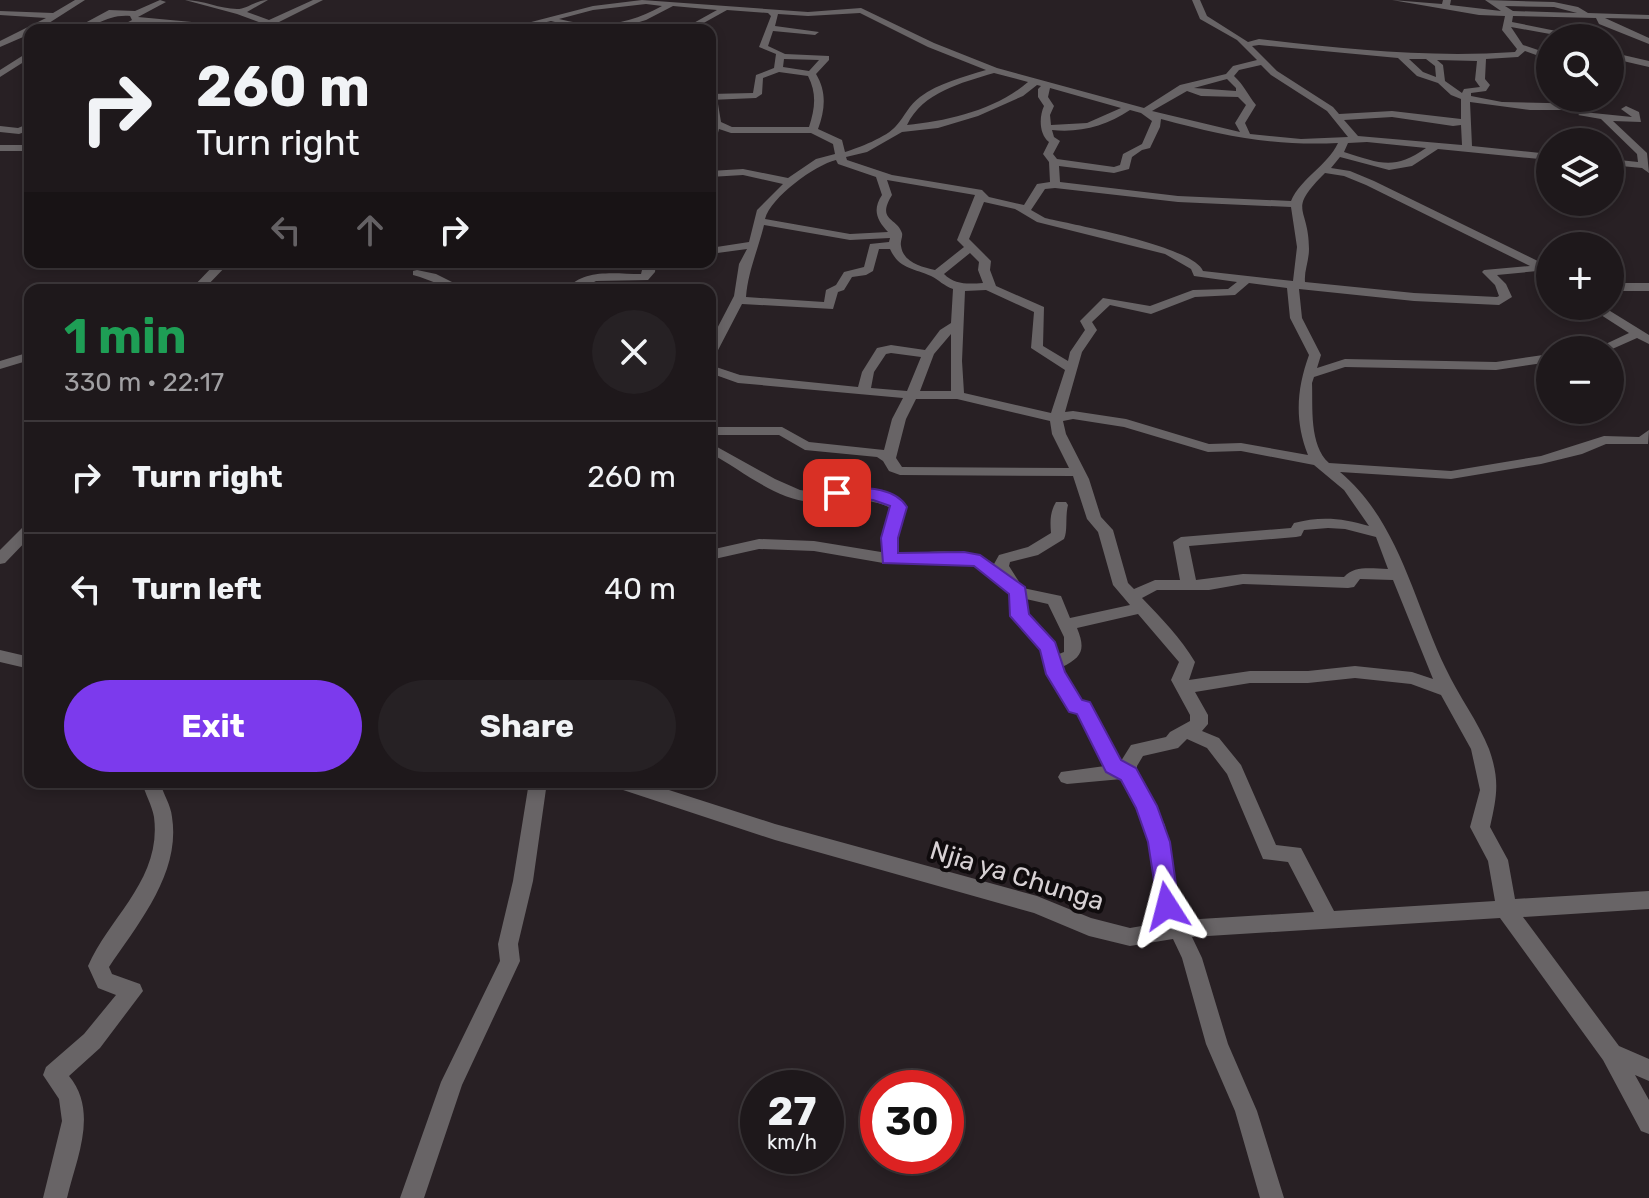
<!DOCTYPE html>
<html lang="en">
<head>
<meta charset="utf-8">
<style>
	body { margin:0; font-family:Rubik,sans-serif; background:#262124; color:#f1f3f6; height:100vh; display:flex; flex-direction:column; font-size:30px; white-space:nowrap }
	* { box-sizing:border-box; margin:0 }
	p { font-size:26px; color:#a1a0a3 }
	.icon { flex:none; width:44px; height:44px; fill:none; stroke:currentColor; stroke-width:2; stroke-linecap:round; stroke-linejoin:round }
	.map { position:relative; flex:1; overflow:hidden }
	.sheet { position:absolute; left:24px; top:284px; width:692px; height:504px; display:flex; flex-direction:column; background:#1e181b; border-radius:16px; box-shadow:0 4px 12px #0003,0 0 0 2px #3c373a }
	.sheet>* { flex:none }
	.top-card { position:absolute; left:24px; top:24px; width:692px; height:244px; border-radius:16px; box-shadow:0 4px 12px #0003,0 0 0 2px #3c373a; background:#1e181b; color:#f1f3f6; overflow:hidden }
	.fabs { position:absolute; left:1536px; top:24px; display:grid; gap:16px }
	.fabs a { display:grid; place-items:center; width:88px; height:88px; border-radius:50%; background:#1e181b; box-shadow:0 4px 12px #0003,0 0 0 2px #3c373a; font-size:40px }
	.speed { position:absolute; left:740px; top:1070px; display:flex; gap:16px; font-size:40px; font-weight:700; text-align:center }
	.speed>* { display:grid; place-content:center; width:104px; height:104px; border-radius:50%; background:#1e181b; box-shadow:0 4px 12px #0003,0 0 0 2px #3c373a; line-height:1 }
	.speed small { font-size:20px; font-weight:400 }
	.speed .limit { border:12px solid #d22; background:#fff; color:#111 }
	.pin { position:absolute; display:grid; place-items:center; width:68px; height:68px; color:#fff; margin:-34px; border-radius:16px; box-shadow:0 4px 12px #0006 }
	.me { position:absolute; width:88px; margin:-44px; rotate:351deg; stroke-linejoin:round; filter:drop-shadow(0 0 6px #0008) }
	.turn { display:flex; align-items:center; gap:28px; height:168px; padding:0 40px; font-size:36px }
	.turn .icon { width:104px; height:104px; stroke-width:2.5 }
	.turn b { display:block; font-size:56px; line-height:68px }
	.lanes { display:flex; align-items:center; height:76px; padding:0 40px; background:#0003; justify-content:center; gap:40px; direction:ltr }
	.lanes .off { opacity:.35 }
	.round { display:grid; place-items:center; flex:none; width:84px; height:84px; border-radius:42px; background:#262124 }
	.summary { display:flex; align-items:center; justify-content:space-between; height:136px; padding:0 40px }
	h1 { font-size:48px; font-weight:700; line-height:60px; color:#1e9e55 }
	.action { display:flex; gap:16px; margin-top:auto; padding:16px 40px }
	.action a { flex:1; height:92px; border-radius:48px; background:#7c3aed; color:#fff; font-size:32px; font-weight:700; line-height:92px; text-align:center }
	.action a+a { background:#262124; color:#f1f3f6 }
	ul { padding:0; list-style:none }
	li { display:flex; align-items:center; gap:24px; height:112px; padding:0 40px; border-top:2px solid #3c373a }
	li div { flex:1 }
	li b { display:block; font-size:30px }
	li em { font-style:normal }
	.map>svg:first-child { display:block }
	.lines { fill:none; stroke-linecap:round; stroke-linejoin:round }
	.minor { fill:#686466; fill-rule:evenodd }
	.route { fill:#7c3aed; stroke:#51269a; stroke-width:2 }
	.labels { text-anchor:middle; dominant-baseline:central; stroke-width:8; stroke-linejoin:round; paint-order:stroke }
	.near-street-label { font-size:26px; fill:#d7d1d4; stroke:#0f0b0d }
</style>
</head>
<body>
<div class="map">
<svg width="1649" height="1198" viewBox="0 0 1649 1198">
	<rect width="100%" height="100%" fill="#282024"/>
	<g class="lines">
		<!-- minor -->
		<path class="minor" d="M75,0H85L38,30H30V34L0,47V41L46,18L0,15V11L53,13Z
			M160,0L166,2L138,17L192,22H195V26L139,23L124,30H113L132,20L130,16C105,14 94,30 72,30L109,10L135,11Z
			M185,0C203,0 220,9 237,9C247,9 256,0 268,0L247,12L269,20L313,0H323L277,23L292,30H280L237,14Z
			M642,0L808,12L861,8L934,43L997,68L1144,108L1180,85L1226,74L1233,66L1257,60L1237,40L1200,19L1192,0H1200L1207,16L1248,42L1259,39C1345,49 1429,58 1515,52L1517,49L1502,30L1505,16L1479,15L1392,0L1442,4L1443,0H1451L1450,5L1501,11L1485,0L1554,2L1578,7L1588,13L1649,15V19L1605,18L1649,38V44L1599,24L1596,18L1513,16L1512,22L1591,38H1572L1511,27L1523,45L1550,54V60L1525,51L1518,57L1486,59L1485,79L1490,85L1486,91L1471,93V96L1502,102L1593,104V98H1603L1602,107L1597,110H1530L1470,102L1472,146L1550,154V160L1438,149L1412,166L1389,170L1340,157L1331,168L1350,171L1374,181L1548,266V270L1497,275L1506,284L1512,297L1499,305L1414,301L1299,289L1302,318L1321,355L1317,368L1345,359L1496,362L1550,354V362L1496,370L1345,367L1314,377L1312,383C1313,407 1309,445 1329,463L1451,471L1541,456L1604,436L1639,437L1649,430L1648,444H1606L1582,454L1541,464L1451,479L1340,472C1399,521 1414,603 1446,669C1458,695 1479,723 1489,749C1500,780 1497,796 1490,827L1508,860L1515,899L1649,891V909L1523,917L1619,1046L1649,1059V1081L1635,1075L1649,1100V1134L1641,1131L1603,1060L1500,918L1192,937L1202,958L1228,1044L1257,1111L1284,1198H1260L1235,1111L1206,1044L1182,958L1173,939L1130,946L1089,936L1034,913L775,840L614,787L612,782H644L775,824L1037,896L1091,918L1130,928L1165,922L1157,906L1146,825L1122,779L1067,784L1061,782L1058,777L1061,772L1105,766L1077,713L1070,711L1046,674L1041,649L1011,616L1010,594L975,565L964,563L889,564L814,551L759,549L710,560V550L759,539L814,541L881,552V538L890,508C883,502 846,496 836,497C828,498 820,502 811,502C774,499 742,470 710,453V443L775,479L800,490L814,492L840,487L880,492L895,496L905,507L897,538V554C926,553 970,545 994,564L999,555L1028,547L1051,533C1050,521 1050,512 1056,502H1066L1068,505C1065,516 1068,531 1064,539L1038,555L1010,562L1009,566L1023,588L1061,596L1070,618L1130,605L1113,585L1098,532L1087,519L1073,476L900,475L889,471L883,461L877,457L805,450L779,435H710V427H782L809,442L884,450L892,419L903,398L738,383L710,373V365L740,375L858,387L862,372L877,348L891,345L925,350L940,330L951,323L953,289C944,286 939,280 931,276C913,268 899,269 890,249H879L873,271L866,275L852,277L844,290L838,292L833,309L742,304L716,354L710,358V342L734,296L739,264L747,249L710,254V248L749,242L757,210L783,184L743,175L710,177V171L743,169L788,178L816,159L835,154L833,144L811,133H731L719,129L715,144L710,147V100L718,104L721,122L732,127H809C815,109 817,93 808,76L779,72L763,78L762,94L756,98L710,100V94L753,93L756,75L774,68L776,54L759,47L771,16L768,13L727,10L691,30H681L717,10L673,6L646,20L616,29L587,30L551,21L514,30H500L593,6ZM646,4L662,6C628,25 597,29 559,19L593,10ZM1505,6L1554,7L1577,13L1513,11ZM860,13L928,47L986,70C963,77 939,83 920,97C909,105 905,116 896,126C887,137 858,148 845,152L842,140L818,129C825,110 827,92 816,74L829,60V56L785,54L768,46L773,31L815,35L819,32L775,26L778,14L808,16ZM1259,45L1398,58L1417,76L1438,83L1451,95L1461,99V119L1392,111L1339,114L1333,107L1277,71L1252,46ZM784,59L819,60L809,71L783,67ZM1409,59H1426L1435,66L1436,77L1423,72ZM1437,60L1477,61L1475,80L1480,87L1464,89L1462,93L1445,81L1443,65ZM1261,65L1271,75L1327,111L1348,137L1301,139L1250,134L1245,123L1256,105C1247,94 1244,85 1234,76L1239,70ZM994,73L1028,82C996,110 948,121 907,125C923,92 961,83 994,73ZM1227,79L1236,88V91L1194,88ZM1037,85L1041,86L1038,89V97L1044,106C1039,117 1039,134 1049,142L1043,154L1049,162L1050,182L1037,184L1024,205L989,197L982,190L892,175L847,160L846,157L867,152L902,132L938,128L978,116L1023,96ZM1050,88L1121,108L1087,123L1051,125L1050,115L1054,106L1048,97ZM1187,91L1201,96L1238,97L1246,105L1235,123L1240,132L1152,111ZM1130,110L1141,113L1152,121L1142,144L1123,154L1120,165L1114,167L1057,159L1053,154L1060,141L1054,137L1052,130C1080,133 1106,126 1130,110ZM1392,117L1453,126L1461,125L1462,145L1358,136L1344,120ZM1161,119C1224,136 1272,146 1338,143C1327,166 1301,178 1291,201L1178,196L1060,182L1059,166L1114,173L1129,169L1132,157L1142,150L1150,148L1160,127ZM1367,142L1426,148C1393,171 1380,163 1344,152L1348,143ZM836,160L838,164L876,177L882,195C872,210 877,220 888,232L850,234L765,219C771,197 815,165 836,160ZM1325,173L1344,176L1366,185L1530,266L1484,270L1482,272L1495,285L1499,296L1497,297L1414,293L1305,282C1304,271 1309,261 1309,249C1309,205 1286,212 1325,173ZM887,180L975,195L957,240L964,247L935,270C921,267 903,262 901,246C900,241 903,237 902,233C897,217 876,221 892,195ZM1055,188L1178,202L1291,207L1297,247L1293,281L1203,271C1193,246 1074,225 1045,218L1031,210L1045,189ZM984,202L1015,209L1037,222L1165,254L1191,269L1194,276L1237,282L1228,289L1193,290L1150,306L1103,298L1080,321L1085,330L1070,352L1068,361L1043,346L1044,307L996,286L990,270L991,261L969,239ZM764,225L850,240L890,238L889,242L870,244L864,267L844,272L836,285L826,290L824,302L746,297C748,271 758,250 764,225ZM970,253L979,262L978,270L983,283C968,284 955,285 944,274ZM1249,283L1287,288L1290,318L1309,355C1297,388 1294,420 1308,455L1241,443L1209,444L1126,419L1073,411L1065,412L1082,352L1097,330L1092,322L1110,305L1151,314L1195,297L1235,295ZM986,290L1034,312L1031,348L1065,370L1051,413L964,393L962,361L965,291ZM951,334V391H920L934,354ZM891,353L921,357L907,391L871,388L874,372L886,354ZM916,399H957L1050,421L1052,434L1069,468L902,467L896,458L906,419ZM1073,419L1124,427L1208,452L1241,451L1314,465L1344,490L1369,526C1343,518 1320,516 1294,523L1291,528L1181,537L1173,542L1180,580H1155L1134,589L1128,583L1113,530L1101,517L1089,479L1066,434L1063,421ZM1328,528L1345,529L1376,537L1388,569C1372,569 1355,565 1344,577L1243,574L1196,580L1189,546L1296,537L1301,536L1304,530ZM1360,579L1393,580L1433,679L1412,672L1355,666L1308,671H1250L1189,680L1195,662C1181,638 1161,618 1142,598L1157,590H1209L1243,584L1348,588L1354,587ZM1026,599L1048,604L1064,637V652L1059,654L1055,643L1027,614ZM1138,614L1179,662L1171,680L1190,715V721L1170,732L1166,737L1131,745L1121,761L1089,702L1081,700L1062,667C1082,657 1086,650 1077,628ZM1355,678L1411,684L1441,695L1471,749L1480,790L1470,827L1488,861L1495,901L1334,911L1301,848L1276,845L1241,765L1219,738L1202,731L1208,724V715L1195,692L1250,683H1308ZM1187,739L1207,748L1227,774L1263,859L1288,862L1314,912L1184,920L1177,906L1165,825L1137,774V766L1143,756L1178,748Z
			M30,51V58L0,77V70Z
			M1610,52L1649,61V67L1610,58Z
			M1626,106L1639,112L1641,122L1613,121L1647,153L1649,173L1642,168L1610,165V159L1638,162L1637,154L1601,119L1578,115L1583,112L1632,117L1621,109Z
			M30,123V130L19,134L0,132V126L18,128Z
			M0,145H30V151H0Z
			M217,262H230L203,290H190Z
			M644,262H656L655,272L648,280L596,281L578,290H565C585,268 614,274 641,274Z
			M417,270L436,274L468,290C448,290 432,280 413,275V271Z
			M1610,283H1649V291H1610Z
			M509,286L517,287L519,290H503Z
			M1587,306H1602L1649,335V344L1637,338L1610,350H1593L1629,333Z
			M30,352V360L0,369V361Z
			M30,523V537L5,563L0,564V550L25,525Z
			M0,650L30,657V669L0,662Z
			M142,782H160C163,794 171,805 172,817C181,873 138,924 109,967L112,974L140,984L143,991L100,1048L69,1076C99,1112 76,1159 67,1198H43L62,1121L59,1099L43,1075L46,1067L84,1034L116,995L98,988L88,966C110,916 162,879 154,817C152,805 145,794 142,782Z
			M529,782H547L533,881L518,944L520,961L462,1085L424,1198H400L441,1082L500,961L498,944L513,881Z"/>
	</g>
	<!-- route -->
	<path class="route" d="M837,487C859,488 894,485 907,507L898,538V553L964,552L980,555L1025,587L1029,614L1055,642L1065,672L1082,700L1090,702L1121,760L1136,768L1157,806L1170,842L1179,906L1175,913L1167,916L1159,913L1148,842L1136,808L1121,780L1106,772L1077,714L1069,712L1046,674L1040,650L1010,616L1009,594L974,566L883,563L881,538L890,506L873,500L831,496L829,493Z"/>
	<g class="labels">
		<!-- near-street labels -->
		<g class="near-street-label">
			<text transform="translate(1017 876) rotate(17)">Njia ya Chunga</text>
		</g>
	</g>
</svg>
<div class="fabs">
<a><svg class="icon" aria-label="search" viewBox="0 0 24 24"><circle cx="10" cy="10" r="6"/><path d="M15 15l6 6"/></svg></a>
<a><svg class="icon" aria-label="layers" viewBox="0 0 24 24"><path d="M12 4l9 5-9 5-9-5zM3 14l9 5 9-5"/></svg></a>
<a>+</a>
<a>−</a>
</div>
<div class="speed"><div>27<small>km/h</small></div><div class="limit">30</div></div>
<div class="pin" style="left:837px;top:493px;background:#d93025"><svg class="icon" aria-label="arrive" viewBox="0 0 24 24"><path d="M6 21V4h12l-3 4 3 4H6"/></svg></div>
<svg class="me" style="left:1167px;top:906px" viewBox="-20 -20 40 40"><path d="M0-17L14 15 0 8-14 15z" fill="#7c3aed" stroke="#fff" stroke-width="4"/></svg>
<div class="top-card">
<div class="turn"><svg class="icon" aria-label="right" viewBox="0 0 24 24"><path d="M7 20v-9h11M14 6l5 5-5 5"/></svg><div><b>260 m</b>Turn right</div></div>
<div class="lanes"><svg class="icon off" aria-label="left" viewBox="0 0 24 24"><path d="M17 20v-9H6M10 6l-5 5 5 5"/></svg><svg class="icon off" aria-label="ahead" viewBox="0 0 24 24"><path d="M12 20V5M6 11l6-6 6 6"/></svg><svg class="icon" aria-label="right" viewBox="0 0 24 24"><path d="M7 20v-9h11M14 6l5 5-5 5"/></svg></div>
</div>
<section class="sheet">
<div class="summary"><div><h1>1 min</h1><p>330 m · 22:17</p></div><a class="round"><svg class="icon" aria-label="close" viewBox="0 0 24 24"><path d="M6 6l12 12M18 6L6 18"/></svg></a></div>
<ul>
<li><svg class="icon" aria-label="right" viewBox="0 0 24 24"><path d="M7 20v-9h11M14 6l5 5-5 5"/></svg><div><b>Turn right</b></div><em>260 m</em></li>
<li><svg class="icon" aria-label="left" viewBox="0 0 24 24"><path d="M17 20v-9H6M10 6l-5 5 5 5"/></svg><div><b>Turn left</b></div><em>40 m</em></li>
</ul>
<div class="action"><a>Exit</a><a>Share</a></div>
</section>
</div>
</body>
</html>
